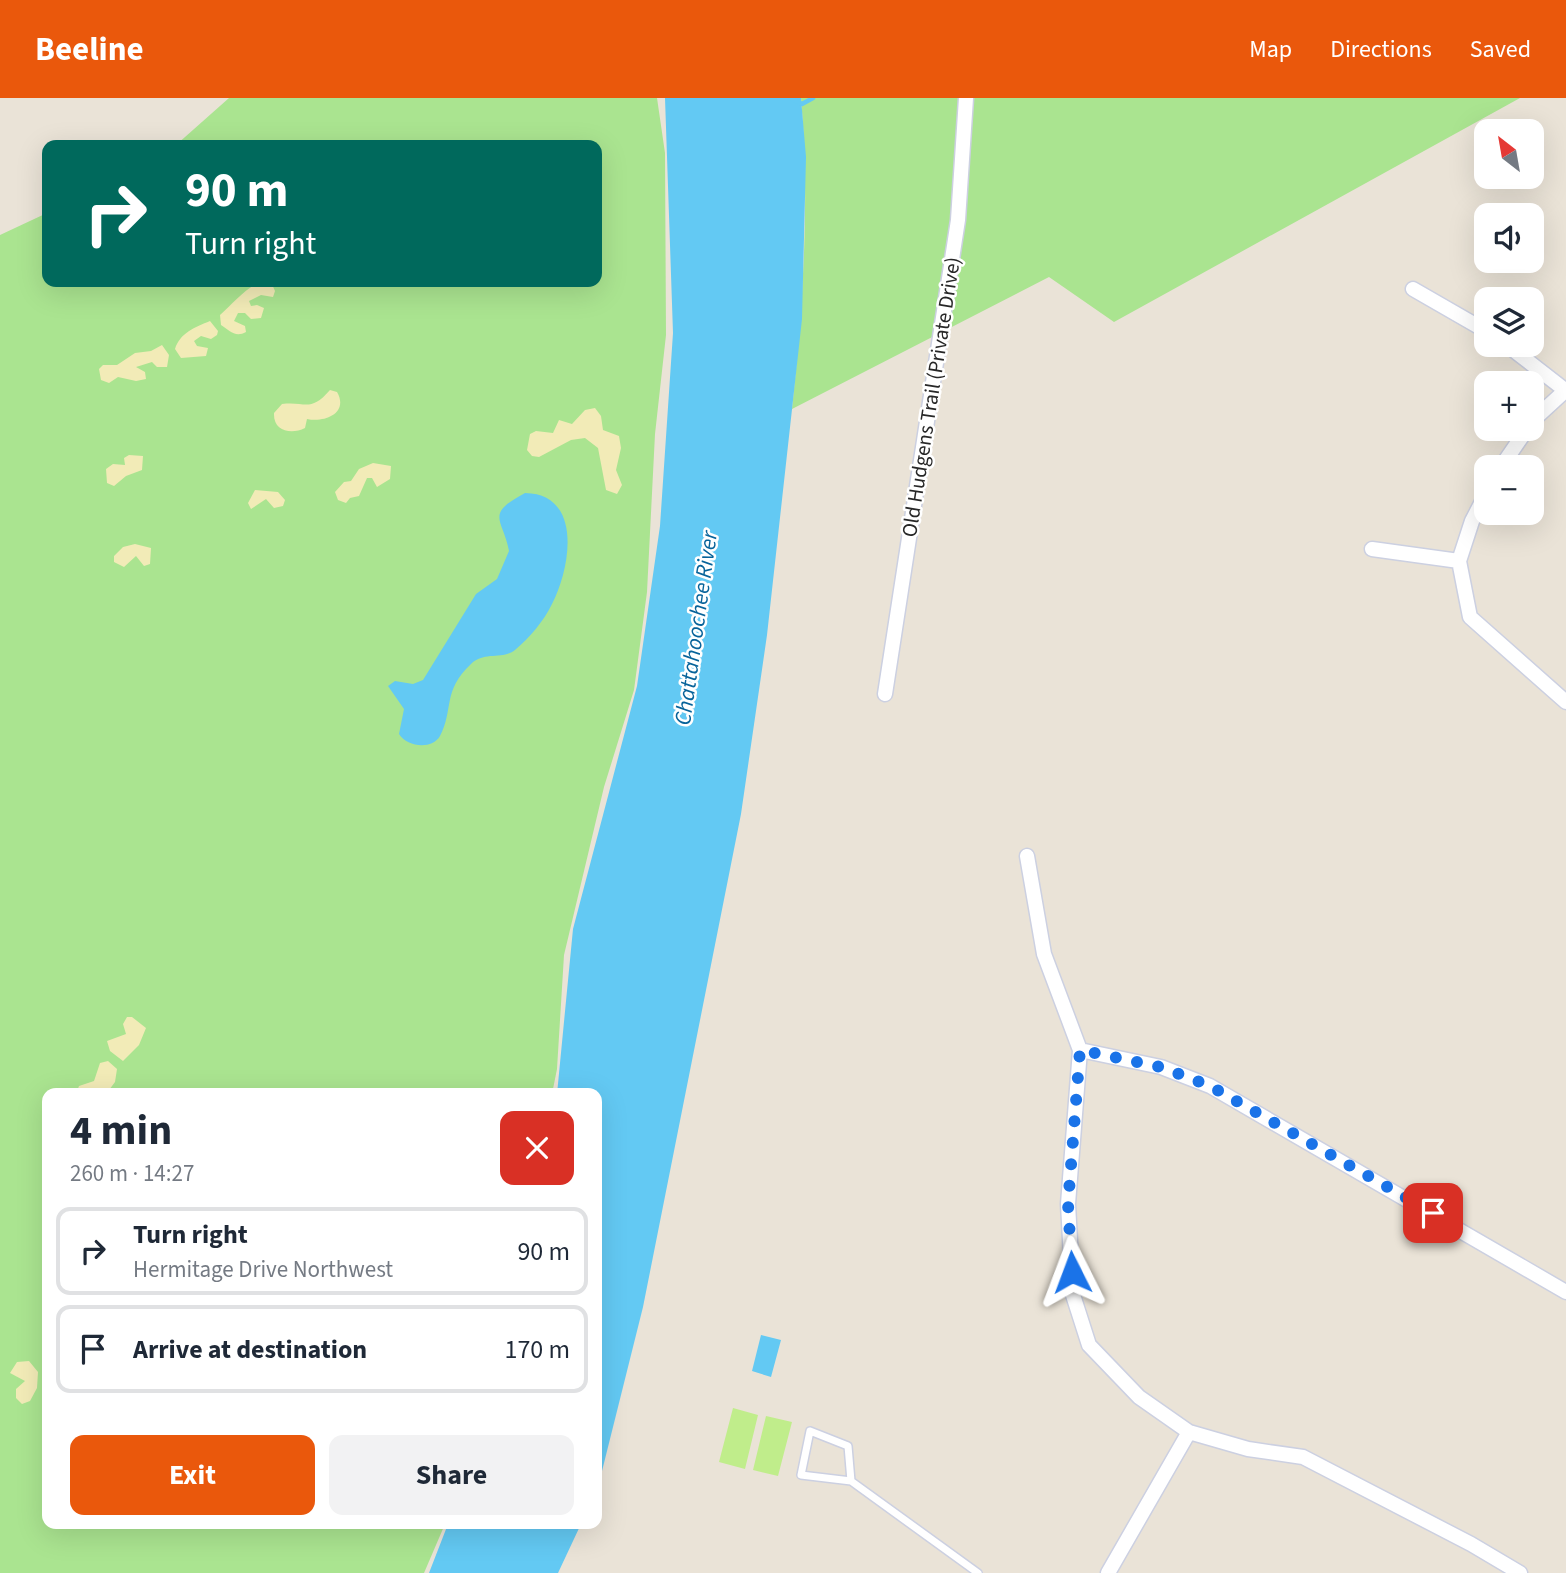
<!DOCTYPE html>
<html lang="en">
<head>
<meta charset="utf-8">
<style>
	body { margin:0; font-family:"Source Sans 3",sans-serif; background:#f2f2f3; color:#1f2937; height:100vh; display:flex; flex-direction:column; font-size:26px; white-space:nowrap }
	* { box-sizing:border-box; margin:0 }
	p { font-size:23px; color:#747a83 }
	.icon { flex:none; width:38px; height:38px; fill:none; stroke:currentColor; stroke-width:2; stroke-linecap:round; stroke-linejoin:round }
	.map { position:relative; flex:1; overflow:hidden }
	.side { position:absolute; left:42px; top:990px; width:560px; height:441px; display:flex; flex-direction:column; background:#fff; border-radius:14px; box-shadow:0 7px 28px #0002 }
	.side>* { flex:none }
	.top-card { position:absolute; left:42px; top:42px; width:560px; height:147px; border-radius:14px; box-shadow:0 7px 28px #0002; background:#00695c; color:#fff; overflow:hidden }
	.needle { width:46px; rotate:329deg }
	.fabs { position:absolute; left:1474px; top:21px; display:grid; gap:14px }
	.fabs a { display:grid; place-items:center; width:70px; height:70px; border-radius:14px; background:#fff; box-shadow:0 7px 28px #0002; font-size:35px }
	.pin { position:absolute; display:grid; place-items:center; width:60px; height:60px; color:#fff; margin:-30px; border-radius:14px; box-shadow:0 4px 10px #0006 }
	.me { position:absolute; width:77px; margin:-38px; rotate:357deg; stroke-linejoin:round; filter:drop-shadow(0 0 5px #0008) }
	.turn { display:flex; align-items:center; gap:24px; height:147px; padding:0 28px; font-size:32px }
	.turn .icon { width:91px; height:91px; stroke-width:2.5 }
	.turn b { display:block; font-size:49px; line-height:60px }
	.round { display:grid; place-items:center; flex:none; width:74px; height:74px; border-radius:14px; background:#f2f2f3 }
	.summary { display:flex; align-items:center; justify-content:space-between; height:119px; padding:0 28px }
	h1 { font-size:42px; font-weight:700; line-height:52px }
	.button { display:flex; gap:14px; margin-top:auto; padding:14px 28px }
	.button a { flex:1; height:80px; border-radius:14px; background:#ea580c; color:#fff; font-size:28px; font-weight:700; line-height:80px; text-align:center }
	.button a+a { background:#f2f2f3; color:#1f2937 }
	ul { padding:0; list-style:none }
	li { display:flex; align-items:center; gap:21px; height:88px; margin:0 14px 10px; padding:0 14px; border:4px solid #e0e1e3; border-radius:14px }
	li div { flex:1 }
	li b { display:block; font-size:26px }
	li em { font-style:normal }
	header { display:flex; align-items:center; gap:42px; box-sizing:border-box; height:98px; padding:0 35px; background:#ea580c; color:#fff }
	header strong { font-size:33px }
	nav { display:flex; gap:38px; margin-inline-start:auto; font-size:24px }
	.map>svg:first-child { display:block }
	.green { fill:#aae490 }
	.sand { fill:#f2ebb7 }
	.pitch { fill:#c0ed8b }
	.water { fill:#63c9f3 }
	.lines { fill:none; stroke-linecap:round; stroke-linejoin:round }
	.stream { stroke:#63c9f3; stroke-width:4.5 }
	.service-casing { stroke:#ccd0e1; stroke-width:10 }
	.minor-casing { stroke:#ccd0e1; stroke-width:17 }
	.service { stroke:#fff; stroke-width:7 }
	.minor { stroke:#fff; stroke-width:14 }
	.route { stroke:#1a73e8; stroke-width:12; stroke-dasharray:0 21.6 }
	.labels { text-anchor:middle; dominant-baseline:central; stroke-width:5; stroke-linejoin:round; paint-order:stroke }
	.street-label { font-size:21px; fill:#272727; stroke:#fff }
	.water-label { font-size:23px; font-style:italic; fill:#07639a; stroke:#fff }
</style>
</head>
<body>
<header>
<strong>Beeline</strong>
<nav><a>Map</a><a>Directions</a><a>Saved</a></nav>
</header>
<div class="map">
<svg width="1566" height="1475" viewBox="0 0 1566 1475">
	<rect width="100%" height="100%" fill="#eae3d7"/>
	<!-- green -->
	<path class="green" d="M229,0H657L665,55L666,237L655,336L647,494L634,592L604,689L564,857L557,971L552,996H47V1426H445L424,1475H0V137L47,115V184H597V47H176Z
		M801,0H1520L1114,224L1049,179L792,311C803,208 810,104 801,0Z"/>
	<!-- sand -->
	<path class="sand" d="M261,184H271L275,193L273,199L261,197L249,203L251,208L257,207L264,210L261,220L251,221L245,215H238L234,223L245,228L246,234C235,240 229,232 221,227L220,217C233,206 244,191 261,184Z
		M210,223L218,233L217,237L211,241L201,238L194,243L197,248L208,250L206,258L181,260L175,251C180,235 195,229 210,223Z
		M162,247L169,257L167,269H157L152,264L136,269L145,274L146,281L136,283L118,279L109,285L101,282L99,271L103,267H117L135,255L151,253Z
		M330,292L337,294C349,315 325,325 307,321L305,330C291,337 273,333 274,315L282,306C306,303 310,315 330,292Z
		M595,310L601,318L603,332L619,338L621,350L616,372L622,387L617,396L606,392L598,350L585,340L571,342L539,359L532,358L527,352L530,336L536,333L553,335L559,322L572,326L585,312Z
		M129,357L143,358L142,372L126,378L114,388L107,385L106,371L113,366L125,367L124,360Z
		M373,365L391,368L390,381L377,389L372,380H367L359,398L350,400L346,405L338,402L335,394L344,384L351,383L359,371Z
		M255,392L278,394L285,402L283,408L274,410L266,401L251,411L248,405Z
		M135,446L151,450L150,466L144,468L136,458L124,469L114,464V458L123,449Z
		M127,919H132L146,930L139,947L123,963L110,953L107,943L126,936L123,926Z
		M108,963L117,971L115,984L106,996H76L79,988L94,983L100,965Z
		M29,1263L38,1274L37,1290L30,1303L22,1306L16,1300V1291L25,1283L10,1275L17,1264Z"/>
	<!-- pitch -->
	<path class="pitch" d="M733,1310L758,1317L745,1371L719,1364Z
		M766,1318L792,1324L778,1378L753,1372Z"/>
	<!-- water -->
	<path class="water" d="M665,0H801L806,59L802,221L767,537L741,716L643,1209L597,1393V996H557L573,831L637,588L660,428L673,235Z
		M525,395C584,396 570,472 552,506C544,523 529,540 515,552C503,562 484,553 471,566C442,593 454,612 440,638C432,652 407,649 399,636L404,611L388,588L395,583L413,586L423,582L476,496L497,481L509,453C503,420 484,417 525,395Z
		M761,1237L781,1242L771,1279L752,1273Z
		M448,1426H581L558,1475H429Z"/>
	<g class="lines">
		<!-- stream -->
		<path class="stream" d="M791,0L802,6L813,0"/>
		<!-- service casing -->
		<g class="service-casing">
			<path id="service" d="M851,1383L801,1377L810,1333L848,1348L851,1383L978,1475"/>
		</g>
		<!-- minor casing -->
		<g class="minor-casing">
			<path id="minor" d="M1413,191L1486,233
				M1507,247L1565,292
				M1531,324L1566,292
				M1501,369L1527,331
				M1486,396L1472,423L1459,463L1470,519L1566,604
				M1372,451L1459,463
				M885,596L958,122L966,0
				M1027,758L1044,856L1080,952L1068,1106L1073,1197L1089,1247L1139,1299L1189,1334L1248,1351L1303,1359L1471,1446L1520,1475
				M1080,952L1161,969L1210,988L1566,1194
				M1108,1475L1189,1334"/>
		</g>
		<!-- service -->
		<use href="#service" class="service"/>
		<!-- minor -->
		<use href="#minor" class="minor"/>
	</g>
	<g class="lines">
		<!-- route -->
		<path class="route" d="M1072,1174L1068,1106L1080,952L1161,969L1210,988L1433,1115"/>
	</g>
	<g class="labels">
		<!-- street labels -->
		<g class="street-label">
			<text transform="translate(931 299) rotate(-81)">Old Hudgens Trail (Private Drive)</text>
		</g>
		<!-- water labels -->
		<g class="water-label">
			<text transform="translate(696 530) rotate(-82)">Chattahoochee River</text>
		</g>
	</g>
</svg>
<div class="fabs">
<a><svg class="needle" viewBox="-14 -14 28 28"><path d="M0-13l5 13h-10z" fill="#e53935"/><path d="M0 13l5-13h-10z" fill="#747a83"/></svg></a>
<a><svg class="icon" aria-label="sound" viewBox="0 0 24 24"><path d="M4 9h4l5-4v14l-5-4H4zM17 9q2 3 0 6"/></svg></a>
<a><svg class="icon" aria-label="layers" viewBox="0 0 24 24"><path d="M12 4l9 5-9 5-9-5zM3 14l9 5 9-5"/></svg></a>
<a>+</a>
<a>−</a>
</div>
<div class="pin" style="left:1433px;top:1115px;background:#d93025"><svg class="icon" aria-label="arrive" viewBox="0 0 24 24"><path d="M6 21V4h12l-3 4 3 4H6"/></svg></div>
<svg class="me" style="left:1072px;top:1174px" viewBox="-20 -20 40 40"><path d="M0-17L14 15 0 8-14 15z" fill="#1a73e8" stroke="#fff" stroke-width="4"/></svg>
<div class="top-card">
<div class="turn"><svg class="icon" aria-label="right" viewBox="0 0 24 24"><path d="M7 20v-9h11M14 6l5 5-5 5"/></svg><div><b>90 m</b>Turn right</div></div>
</div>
<section class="side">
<div class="summary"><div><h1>4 min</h1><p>260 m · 14:27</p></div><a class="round" style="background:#d93025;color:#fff"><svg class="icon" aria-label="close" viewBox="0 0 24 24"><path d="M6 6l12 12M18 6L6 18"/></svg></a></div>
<ul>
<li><svg class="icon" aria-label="right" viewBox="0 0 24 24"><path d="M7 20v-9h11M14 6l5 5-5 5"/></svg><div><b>Turn right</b><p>Hermitage Drive Northwest</p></div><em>90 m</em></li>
<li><svg class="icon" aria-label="arrive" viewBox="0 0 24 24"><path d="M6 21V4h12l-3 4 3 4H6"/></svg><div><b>Arrive at destination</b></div><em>170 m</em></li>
</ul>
<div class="button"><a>Exit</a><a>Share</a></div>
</section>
</div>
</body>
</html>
